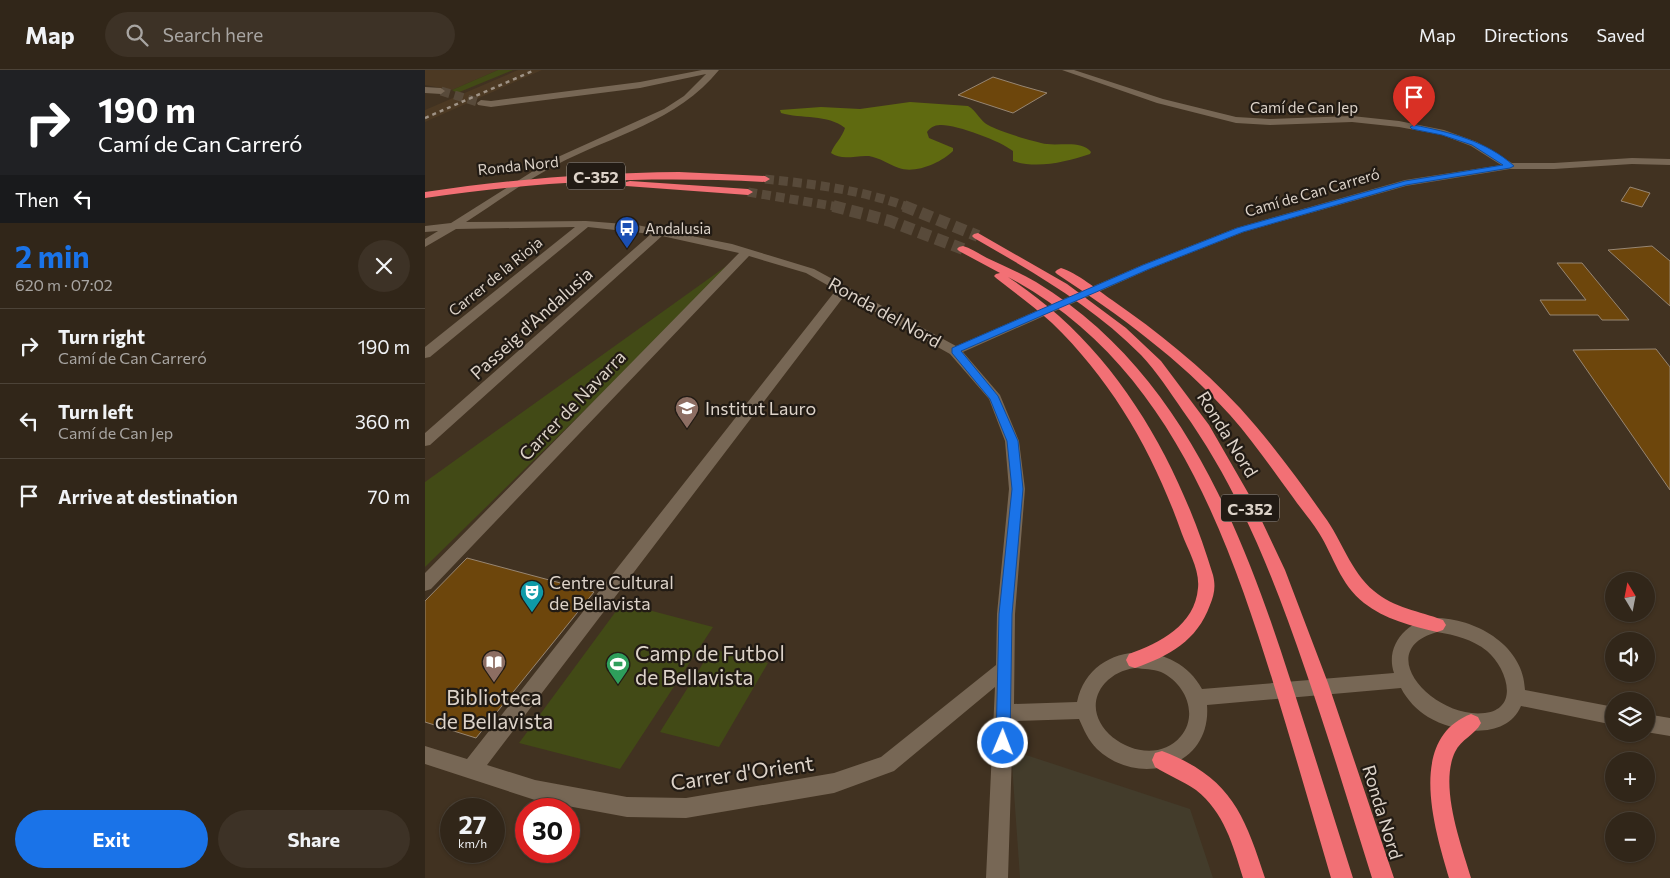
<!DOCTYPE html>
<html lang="en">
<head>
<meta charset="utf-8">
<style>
	body { margin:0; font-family:Commissioner,sans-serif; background:#3d3226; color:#f1f3f6; height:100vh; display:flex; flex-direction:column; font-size:19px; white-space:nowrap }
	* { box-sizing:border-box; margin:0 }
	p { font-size:16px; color:#a8a5a2 }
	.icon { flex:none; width:28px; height:28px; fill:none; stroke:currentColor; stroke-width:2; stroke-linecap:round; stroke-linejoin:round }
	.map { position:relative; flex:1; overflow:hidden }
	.panel { display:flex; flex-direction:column; background:#312619; width:425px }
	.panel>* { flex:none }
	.banner { background:#202124; color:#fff; overflow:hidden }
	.needle { width:32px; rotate:350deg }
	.controls { position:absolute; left:1180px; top:502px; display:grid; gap:10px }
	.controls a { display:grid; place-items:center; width:50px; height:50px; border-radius:50%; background:#312619; box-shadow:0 1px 4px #0004,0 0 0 1px #4c4338; font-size:25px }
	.speed { position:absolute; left:15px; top:728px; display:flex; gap:10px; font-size:25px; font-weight:700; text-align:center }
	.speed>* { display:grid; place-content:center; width:65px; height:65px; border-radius:50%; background:#312619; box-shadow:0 1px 4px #0004,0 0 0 1px #4c4338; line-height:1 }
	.speed small { font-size:12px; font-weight:400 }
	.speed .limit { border:8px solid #d22; background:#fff; color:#111 }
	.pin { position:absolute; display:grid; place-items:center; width:42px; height:42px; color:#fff; margin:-51px -21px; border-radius:50% 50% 50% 0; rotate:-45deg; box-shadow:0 0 5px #0007 }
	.pin .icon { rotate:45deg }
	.me { position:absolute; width:55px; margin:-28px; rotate:1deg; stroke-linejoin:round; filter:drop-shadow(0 0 4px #0008) }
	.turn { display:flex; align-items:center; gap:18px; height:105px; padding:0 15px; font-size:22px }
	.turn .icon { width:65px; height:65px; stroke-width:2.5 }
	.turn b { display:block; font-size:35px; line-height:42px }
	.then { display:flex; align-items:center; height:48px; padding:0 15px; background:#0003; gap:10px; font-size:19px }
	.round { display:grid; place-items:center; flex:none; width:52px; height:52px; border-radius:26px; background:#3d3226 }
	.headline { display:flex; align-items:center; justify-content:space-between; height:85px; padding:0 15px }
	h1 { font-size:30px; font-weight:700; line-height:38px; color:#1a73e8 }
	.cta { display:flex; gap:10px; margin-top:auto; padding:10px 15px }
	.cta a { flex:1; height:58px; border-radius:30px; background:#1a73e8; color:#fff; font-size:20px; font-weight:700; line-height:58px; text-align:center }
	.cta a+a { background:#3d3226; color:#f1f3f6 }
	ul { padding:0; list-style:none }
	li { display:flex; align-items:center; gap:15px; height:75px; padding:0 15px; border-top:1px solid #4c4338 }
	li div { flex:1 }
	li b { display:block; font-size:19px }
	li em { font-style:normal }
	header { display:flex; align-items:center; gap:30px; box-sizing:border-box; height:70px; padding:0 25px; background:#312619; border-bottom:1px solid #4c4338 }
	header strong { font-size:24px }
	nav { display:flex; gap:28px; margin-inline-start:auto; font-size:18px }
	.search { width:350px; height:45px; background:#3d3226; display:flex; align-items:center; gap:12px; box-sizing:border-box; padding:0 18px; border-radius:28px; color:#a8a5a2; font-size:19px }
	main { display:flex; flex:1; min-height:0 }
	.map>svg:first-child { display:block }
	.built { fill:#4c3923 }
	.industrial { fill:#433c2b }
	.green { fill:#424a16 }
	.forest { fill:#5f6a10 }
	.building { fill:#6d460c; stroke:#978673 }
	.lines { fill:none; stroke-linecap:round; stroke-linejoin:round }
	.street-tunnel { stroke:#584a3a; stroke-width:9; stroke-dasharray:9 5; stroke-linecap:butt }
	.highway-tunnel-far1 { stroke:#584a3a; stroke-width:9; stroke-dasharray:9 5; stroke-linecap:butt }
	.highway-tunnel { stroke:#584a3a; stroke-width:12; stroke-dasharray:12 6; stroke-linecap:butt }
	.street { fill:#776755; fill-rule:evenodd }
	.highway { fill:#f27075; fill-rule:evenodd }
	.rail { stroke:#9e9285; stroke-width:2.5; stroke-dasharray:4 4; stroke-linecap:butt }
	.route { fill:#1a73e8; stroke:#114b97 }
	.labels { text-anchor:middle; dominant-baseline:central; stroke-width:4.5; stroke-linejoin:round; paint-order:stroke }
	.far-street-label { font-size:15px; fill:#ddd3c9; stroke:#221b14 }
	.far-poi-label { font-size:15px; fill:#ddd3c9; stroke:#221b14; text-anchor:start }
	.shield { fill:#221b14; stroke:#a59c93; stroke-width:1 }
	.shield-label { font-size:16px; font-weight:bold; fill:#ddd3c9 }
	.street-label { font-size:18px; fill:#ddd3c9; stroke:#221b14 }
	.poi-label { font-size:18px; fill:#ddd3c9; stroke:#221b14; text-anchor:start }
	.near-poi-label { font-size:21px; fill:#ddd3c9; stroke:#221b14; text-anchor:start }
	.near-street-label { font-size:21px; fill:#ddd3c9; stroke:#221b14 }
</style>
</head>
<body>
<header>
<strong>Map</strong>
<div class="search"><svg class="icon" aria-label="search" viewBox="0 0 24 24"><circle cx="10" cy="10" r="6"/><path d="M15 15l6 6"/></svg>Search here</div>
<nav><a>Map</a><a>Directions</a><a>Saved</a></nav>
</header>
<main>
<section class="panel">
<div class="banner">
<div class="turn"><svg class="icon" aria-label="right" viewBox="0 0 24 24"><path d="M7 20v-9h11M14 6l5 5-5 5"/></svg><div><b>190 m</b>Camí de Can Carreró</div></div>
<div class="then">Then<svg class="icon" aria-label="left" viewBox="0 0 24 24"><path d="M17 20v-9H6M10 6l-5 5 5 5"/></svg></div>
</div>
<div class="headline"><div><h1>2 min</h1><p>620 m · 07:02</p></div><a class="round"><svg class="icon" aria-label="close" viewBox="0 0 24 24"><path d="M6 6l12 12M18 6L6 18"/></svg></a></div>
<ul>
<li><svg class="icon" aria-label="right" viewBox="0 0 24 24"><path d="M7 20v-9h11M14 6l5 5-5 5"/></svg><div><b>Turn right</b><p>Camí de Can Carreró</p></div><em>190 m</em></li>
<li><svg class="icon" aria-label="left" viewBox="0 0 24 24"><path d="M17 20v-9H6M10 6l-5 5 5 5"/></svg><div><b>Turn left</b><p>Camí de Can Jep</p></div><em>360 m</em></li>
<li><svg class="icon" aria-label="arrive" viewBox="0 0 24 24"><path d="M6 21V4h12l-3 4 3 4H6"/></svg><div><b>Arrive at destination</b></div><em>70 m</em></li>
</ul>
<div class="cta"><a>Exit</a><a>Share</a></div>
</section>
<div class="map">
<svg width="1245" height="808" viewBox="0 0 1245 808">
	<rect width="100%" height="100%" fill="#413221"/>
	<!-- built -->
	<path class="built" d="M0,0H73L27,20L0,15Z
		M93,0H117L0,52V40Z"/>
	<!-- industrial -->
	<path class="industrial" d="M586,680L765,739L788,808H595Z"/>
	<!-- green -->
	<path class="green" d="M73,0H88L32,23L27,20Z
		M321,182L0,497V412Z
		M197,533L288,557L195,699L94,673Z
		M287,579L343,593L294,677L235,662Z"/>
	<!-- forest -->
	<path class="forest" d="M485,32L543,36C552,41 555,51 563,55C573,61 609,72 622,74C636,76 657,70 666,82L665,84C641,92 612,99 588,91V81C576,71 530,54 515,55C509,55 505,58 502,62L504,68L528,78V81C516,93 490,104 474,98C463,94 455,88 444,86C431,85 417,91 406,83C409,74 417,68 420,58C403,44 376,49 356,43L355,40L396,37L435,39Z"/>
	<!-- building -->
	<path class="building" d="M568,7L597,16L622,23L588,43L533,25Z
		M1205,117L1225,123L1217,137L1196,131Z
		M1227,176L1245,191V236L1183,180Z
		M1132,193H1157L1204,250H1177L1173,245H1125L1115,230H1161Z
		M1231,279L1245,297V420L1148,280Z
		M42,488L169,522L51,668L0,652V531Z"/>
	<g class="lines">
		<!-- street-tunnel -->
		<path class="street-tunnel" d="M16,21L56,33"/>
		<!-- highway-tunnel-far1 -->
		<path class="highway-tunnel-far1" d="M340,109C388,114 437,120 483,137
			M323,122L414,137"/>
		<!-- highway-tunnel -->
		<path class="highway-tunnel" d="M408,136L465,151L538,179
			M479,136L553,166"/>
		<!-- street -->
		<path class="street" d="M277,0H294C252,52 188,65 131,95C100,111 71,133 41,152L161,151L212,155L307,174L389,199L531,276L717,195L811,158L980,110L1076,95L1046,76L1017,65L974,57L927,52L845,55L811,53L732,33L637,0H649L738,29L811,47L845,49L927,46L974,51L1019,60L1052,72L1087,93H1129L1207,88L1245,89V95L1207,94L1129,99H1085L981,116L819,162L725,199L538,282L575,325L594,371L600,419L590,544L589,634L652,632C665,570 749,567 777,619L969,603C959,574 985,547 1014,548C1054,550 1099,577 1100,620L1189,637V655L1096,636C1081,671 1030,663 1003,647C992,640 982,630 976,618L782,635C787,698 713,718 672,679C663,670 659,660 654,649L588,651L583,808H561L570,617L469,701L409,723L261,748L202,747L110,730L0,694V676L42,689L411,220L381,203L324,186L6,519L0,521V503L314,183L237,166L5,375L0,376V363L226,164L163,157L5,287L0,288V277L150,157L31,159L0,177V169L13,161L0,162V156L26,153L124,91L239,39L259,26L281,4L215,18L66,37L53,35L52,33L56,30L66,31L215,12ZM420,225L525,284L564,329L580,371L584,419L572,544L571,595L456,687L409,703L261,728L202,727L110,710L62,695ZM1012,562C1030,565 1047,569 1062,581C1081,597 1096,638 1060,643C1010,650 945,581 1012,562ZM710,598C719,599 728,599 736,602C760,613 774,644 756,666C722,707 644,654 680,613C689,604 697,600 710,598Z
			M0,17L16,18L20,21L16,24L0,23Z
			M1221,644L1245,648V666L1221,662Z"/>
		<!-- highway -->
		<path class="highway" d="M254,102L340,106L345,109L340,112C225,106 113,111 0,128V122C85,109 169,103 254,102Z
			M205,111L323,119L328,122L323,125L201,116V112Z
			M553,163L642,214L701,258L736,291L784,355L826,428L860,500L903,613L969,808H947C925,738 904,668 880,599C849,508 814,419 758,341C745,322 732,302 716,285C668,236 608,202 549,168L547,166L549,164Z
			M538,176C546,178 554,184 562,188C579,196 595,203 611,212C755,299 817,459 866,612C887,677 907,742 928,808H906C887,743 868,677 848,612C799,454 739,290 583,207C601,219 618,232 634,246C710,314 759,409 788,505C791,517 789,525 785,535C772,571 744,586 710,598L704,596L701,590L704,584C735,573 770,555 773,518C775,500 763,480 757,464C729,384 688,312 627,253C610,237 590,223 571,208L569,206L571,204L575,203L534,181L532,179L534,177Z
			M636,198C651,202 674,221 687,230C733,262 777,297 815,338C845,371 873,409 899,446C917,470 925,501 949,521C969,538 994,541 1018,550L1021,555L1018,560L1012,562C987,556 959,549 939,533C915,514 909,487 894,463C886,450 876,439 867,426C847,399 828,371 805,345C755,289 694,245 632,204L630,202L632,200Z
			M1046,644L1053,647L1056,653C1050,665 1036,669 1030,682C1014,716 1036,774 1046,808H1024C1010,760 981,669 1046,644Z
			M737,681C805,707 819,743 840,808H818C808,775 799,742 771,720C758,711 743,705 730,697L727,690L730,683Z"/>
		<!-- rail -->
		<path class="rail" d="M0,48L110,0"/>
	</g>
	<!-- route -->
	<path class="route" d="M989,55C1024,62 1062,71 1089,96L1085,98L981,115L818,162L724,199L536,281L573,326L593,371L598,419L587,544L585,673L583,678L578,680L573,678L571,673L574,544L587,419L582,371L565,329L527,283V278L718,195L812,158L980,111L1078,95L1047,75L1017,65L987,59L985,57Z"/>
	<!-- icons -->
	<defs>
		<g id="bus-pin" transform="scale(1.25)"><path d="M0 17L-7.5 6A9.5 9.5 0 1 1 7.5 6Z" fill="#1a4fb4" stroke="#221b14"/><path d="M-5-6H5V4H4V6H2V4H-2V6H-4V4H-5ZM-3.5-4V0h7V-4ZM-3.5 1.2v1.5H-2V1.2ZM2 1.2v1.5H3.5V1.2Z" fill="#fff"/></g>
		<g id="school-pin" transform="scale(1.25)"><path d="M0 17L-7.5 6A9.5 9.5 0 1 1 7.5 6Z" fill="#8d6e63" stroke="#221b14"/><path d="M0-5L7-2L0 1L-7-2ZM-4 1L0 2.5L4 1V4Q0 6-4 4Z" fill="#fff"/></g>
		<g id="theatre-pin" transform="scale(1.25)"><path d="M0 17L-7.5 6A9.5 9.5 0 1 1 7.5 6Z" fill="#0f9aa8" stroke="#221b14"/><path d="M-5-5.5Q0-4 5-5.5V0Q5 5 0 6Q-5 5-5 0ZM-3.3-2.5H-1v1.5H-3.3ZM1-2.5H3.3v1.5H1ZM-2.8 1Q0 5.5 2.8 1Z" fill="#fff"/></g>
		<g id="library-pin" transform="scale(1.25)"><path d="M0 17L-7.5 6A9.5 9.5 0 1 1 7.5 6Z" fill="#8d6e63" stroke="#221b14"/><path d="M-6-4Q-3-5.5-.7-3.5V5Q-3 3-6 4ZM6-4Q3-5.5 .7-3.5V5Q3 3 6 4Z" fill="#fff"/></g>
		<g id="stadium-pin" transform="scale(1.25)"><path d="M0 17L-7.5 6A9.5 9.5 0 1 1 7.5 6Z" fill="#2e9e5b" stroke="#221b14"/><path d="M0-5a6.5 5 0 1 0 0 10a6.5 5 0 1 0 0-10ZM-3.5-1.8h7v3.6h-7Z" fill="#fff"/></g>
	</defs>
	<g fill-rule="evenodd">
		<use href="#bus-pin" x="202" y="158"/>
		<use href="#school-pin" x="262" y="338"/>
		<use href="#theatre-pin" x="107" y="522"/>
		<use href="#library-pin" x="69" y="592"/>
		<use href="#stadium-pin" x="193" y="594"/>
	</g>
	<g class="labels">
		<!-- far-street labels -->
		<g class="far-street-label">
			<text x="879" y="37">Camí de Can Jep</text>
			<text transform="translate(93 95) rotate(-6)">Ronda Nord</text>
			<text transform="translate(887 122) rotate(-16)">Camí de Can Carreró</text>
			<text transform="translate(70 206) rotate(-39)">Carrer de la Rioja</text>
		</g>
		<!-- far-poi labels -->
		<g class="far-poi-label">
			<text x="220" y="158">Andalusia</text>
		</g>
		<!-- shield labels -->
		<g class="shield">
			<rect x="142" y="92.5" width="58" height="27" rx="4"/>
			<rect x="796" y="424.5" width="58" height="27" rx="4"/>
		</g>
		<g class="shield-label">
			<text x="171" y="106">C-352</text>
			<text x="825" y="438">C-352</text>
		</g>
		<!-- street labels -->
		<g class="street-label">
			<text transform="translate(460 242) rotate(29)">Ronda del Nord</text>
			<text transform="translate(106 253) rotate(-42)">Passeig d'Andalusia</text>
			<text transform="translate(147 335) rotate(-46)">Carrer de Navarra</text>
			<text transform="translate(803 364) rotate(58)">Ronda Nord</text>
			<text transform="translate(958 742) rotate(73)">Ronda Nord</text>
		</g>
		<!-- poi labels -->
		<g class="poi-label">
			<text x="280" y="338">Institut Lauro</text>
			<text x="124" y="512">Centre Cultural<tspan x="124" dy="21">de Bellavista</tspan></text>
		</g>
		<!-- near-poi labels -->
		<g class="near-poi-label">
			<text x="210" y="582">Camp de Futbol<tspan x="210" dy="24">de Bellavista</tspan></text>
			<text x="69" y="626" text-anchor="middle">Biblioteca<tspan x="69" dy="24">de Bellavista</tspan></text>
		</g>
		<!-- near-street labels -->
		<g class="near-street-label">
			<text transform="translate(317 702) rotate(-8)">Carrer d'Orient</text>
		</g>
	</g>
</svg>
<div class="controls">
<a><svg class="needle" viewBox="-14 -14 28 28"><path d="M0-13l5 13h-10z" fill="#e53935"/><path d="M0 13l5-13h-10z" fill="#a8a5a2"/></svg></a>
<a><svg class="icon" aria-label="sound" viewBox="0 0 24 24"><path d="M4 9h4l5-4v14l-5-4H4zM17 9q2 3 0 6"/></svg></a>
<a><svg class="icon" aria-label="layers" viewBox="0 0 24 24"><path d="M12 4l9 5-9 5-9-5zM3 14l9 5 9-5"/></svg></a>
<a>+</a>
<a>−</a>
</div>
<div class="speed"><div>27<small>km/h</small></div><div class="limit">30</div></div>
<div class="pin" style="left:989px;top:57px;background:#d93025"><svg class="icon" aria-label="arrive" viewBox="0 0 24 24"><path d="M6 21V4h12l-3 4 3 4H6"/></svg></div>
<svg class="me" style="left:578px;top:673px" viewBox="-20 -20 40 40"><circle r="17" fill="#1a73e8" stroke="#fff" stroke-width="3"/><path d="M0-11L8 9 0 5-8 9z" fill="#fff"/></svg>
</div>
</main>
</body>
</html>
